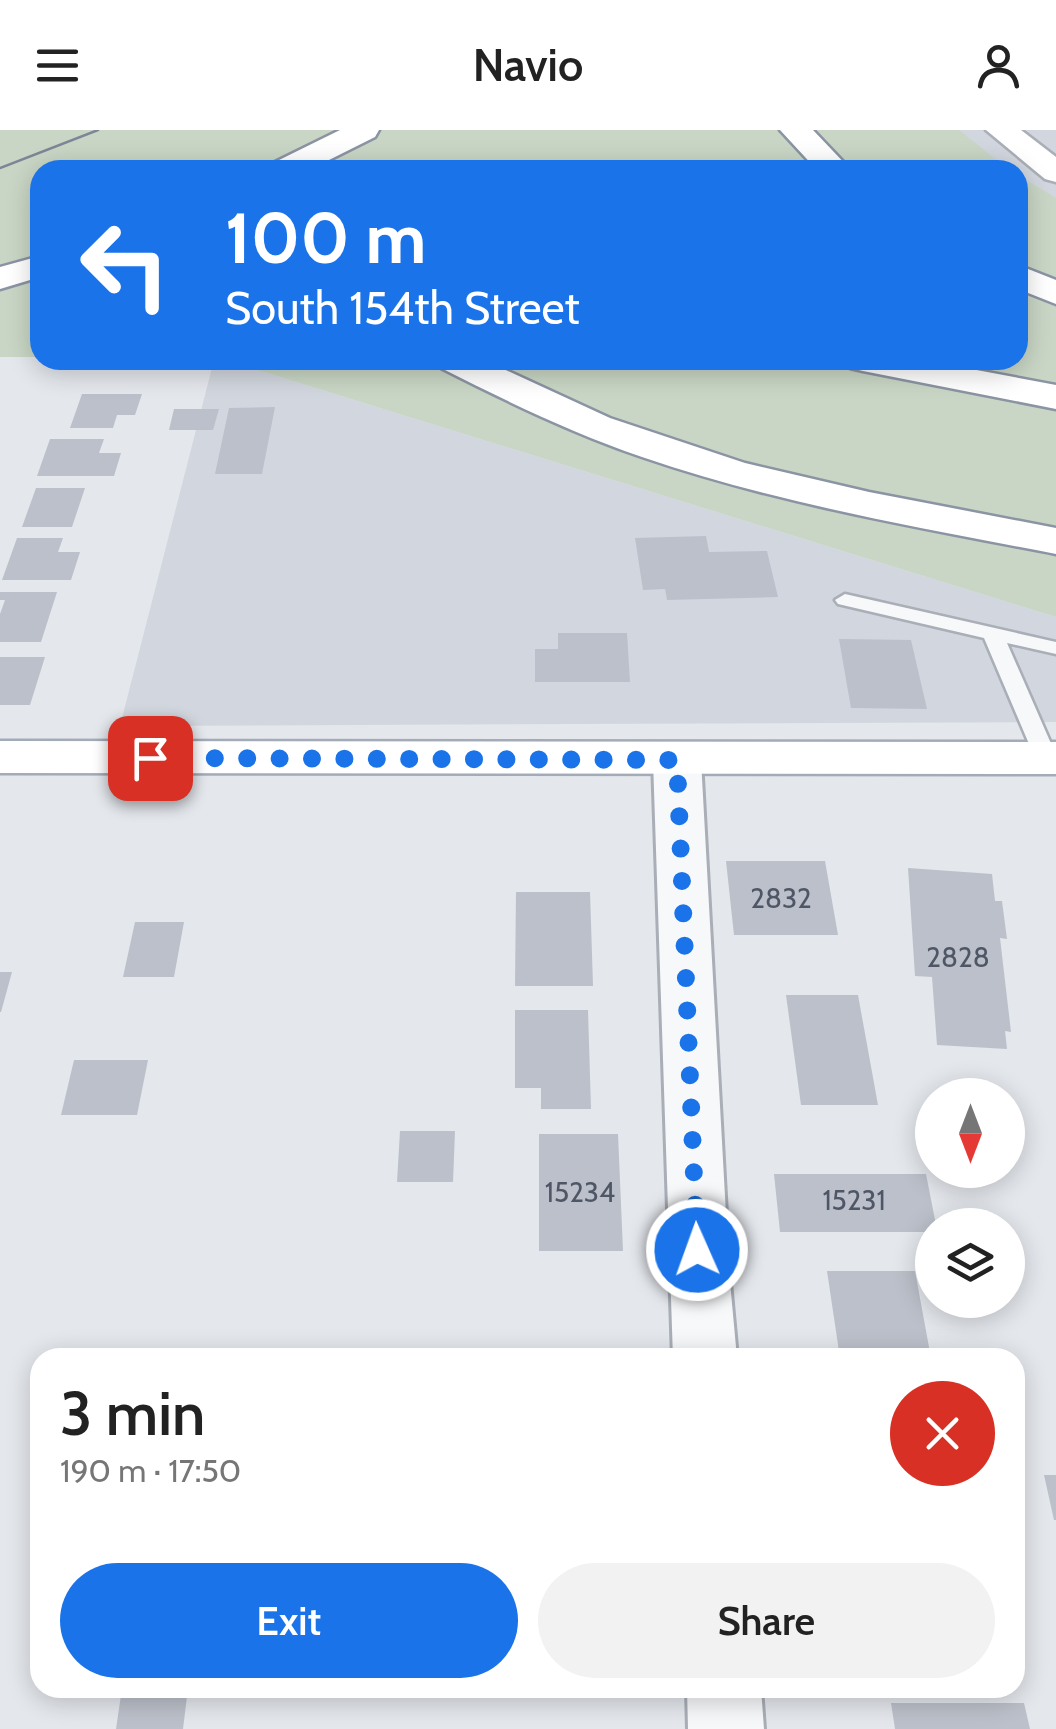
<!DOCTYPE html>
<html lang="en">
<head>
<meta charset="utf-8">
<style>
	body { margin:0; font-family:Cabin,sans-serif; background:#f2f2f2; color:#222; height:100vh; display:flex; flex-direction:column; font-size:38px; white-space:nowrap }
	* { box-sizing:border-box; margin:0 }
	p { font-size:32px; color:#767676 }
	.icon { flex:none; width:55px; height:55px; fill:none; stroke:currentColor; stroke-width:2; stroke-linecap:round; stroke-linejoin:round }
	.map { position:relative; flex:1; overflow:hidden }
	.side { position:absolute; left:30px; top:1218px; width:995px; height:350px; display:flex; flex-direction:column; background:#fff; border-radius:30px; box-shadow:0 5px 25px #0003 }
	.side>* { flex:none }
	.hud { position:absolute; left:30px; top:30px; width:998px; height:210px; border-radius:30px; box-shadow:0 5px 25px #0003; background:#1a73e8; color:#fff; overflow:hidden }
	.needle { width:65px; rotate:180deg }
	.controls { position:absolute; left:915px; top:948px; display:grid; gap:20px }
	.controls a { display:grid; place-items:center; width:110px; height:110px; border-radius:50%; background:#fff; box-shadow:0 5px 25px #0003; font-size:50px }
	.pin { position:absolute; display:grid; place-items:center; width:85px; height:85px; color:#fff; margin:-42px; border-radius:20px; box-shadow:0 5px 15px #0006 }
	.me { position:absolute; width:110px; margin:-55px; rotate:358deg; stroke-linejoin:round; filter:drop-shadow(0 0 8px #0008) }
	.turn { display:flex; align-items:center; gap:35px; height:210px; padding:0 30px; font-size:45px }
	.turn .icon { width:130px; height:130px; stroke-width:2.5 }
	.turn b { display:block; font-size:70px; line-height:85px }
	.round { display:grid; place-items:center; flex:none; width:105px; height:105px; border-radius:52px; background:#f2f2f2 }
	.head { display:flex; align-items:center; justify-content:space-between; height:170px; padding:0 30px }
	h1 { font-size:60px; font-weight:600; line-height:75px }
	.action { display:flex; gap:20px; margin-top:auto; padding:20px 30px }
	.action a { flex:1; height:115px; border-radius:60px; background:#1a73e8; color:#fff; font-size:40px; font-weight:600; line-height:115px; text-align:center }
	.action a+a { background:#f2f2f2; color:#222 }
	header { display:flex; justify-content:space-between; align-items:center; height:130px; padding:0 30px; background:#fff; font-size:45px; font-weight:600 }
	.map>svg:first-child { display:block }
	.built { fill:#d2d6de }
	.green { fill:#c9d6c5 }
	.building { fill:#bbc0ca }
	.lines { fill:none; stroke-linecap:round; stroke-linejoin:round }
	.lane-casing { stroke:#a9aeb7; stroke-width:5 }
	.street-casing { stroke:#a9aeb7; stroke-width:6 }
	.secondary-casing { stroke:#a9aeb7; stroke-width:5 }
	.primary-casing { stroke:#a3abb8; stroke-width:5 }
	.highway-casing { stroke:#8b94a3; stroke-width:5 }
	.lane { fill:#f7f8fa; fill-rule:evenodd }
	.street { fill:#f7f8fa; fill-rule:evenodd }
	.secondary { fill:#fff; fill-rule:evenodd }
	.primary { fill:#fff; fill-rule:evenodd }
	.highway { fill:#fff; fill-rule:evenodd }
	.tram { stroke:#7d8696; stroke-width:2.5 }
	.route { stroke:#1a73e8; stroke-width:18; stroke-dasharray:0 32.4 }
	.labels { text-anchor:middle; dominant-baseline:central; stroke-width:8; stroke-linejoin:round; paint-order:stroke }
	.number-label { font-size:28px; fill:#4f5766 }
</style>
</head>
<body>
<header><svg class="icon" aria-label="menu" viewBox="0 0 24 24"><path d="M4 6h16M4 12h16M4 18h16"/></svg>Navio<svg class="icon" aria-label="person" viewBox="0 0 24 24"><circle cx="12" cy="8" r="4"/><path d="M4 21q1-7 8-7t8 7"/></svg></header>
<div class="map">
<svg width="1056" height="1599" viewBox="0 0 1056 1599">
	<rect width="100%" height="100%" fill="#e4e7ec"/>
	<!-- built -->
	<path class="built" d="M925,0H1056V87L1018,67V40H967Z
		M214,230H225L1056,487V592L120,596Z"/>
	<!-- green -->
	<path class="green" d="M0,0H959L1009,40H40V227H0Z
		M1018,45L1056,68V487L225,230H1018Z"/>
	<!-- building -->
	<path class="building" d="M82,264H142L135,285H117L113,298H70Z
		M275,277L262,344H215L229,278Z
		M174,279H219L213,300H169Z
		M50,309H104L99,323H121L114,346H37Z
		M36,358H85L72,397H22Z
		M706,406L709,422L767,421L778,467L667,470L665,459L643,460L635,408Z
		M17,408H63L58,422H80L71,450H2Z
		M0,462H57L41,512H0V484L5,470H0Z
		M558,503H627L630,552H535V519H558Z
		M839,509L911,510L927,579L851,578Z
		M0,527H45L30,575H0Z
		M726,731H825L838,805H734Z
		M908,738L992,744L995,771H1002L1007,809L1000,808L1011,902L1005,901L1007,919L937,915L932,847L915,846Z
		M516,762H590L593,856H515Z
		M135,792H184L174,847H123Z
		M0,842H12L1,882H0Z
		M786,865H858L878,975H801Z
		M515,880H588L591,979H541V958H515Z
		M74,930H148L137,985H61Z
		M400,1001H455L453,1052H397Z
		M539,1004H618L623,1121H539Z
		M774,1044H926L936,1095L932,1102H780Z
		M827,1141H915L931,1228H840Z
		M1044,1345H1056V1390H1054Z
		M122,1558H188L183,1599H116Z
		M891,1573H1024L1030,1599H895Z"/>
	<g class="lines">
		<!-- lane casing -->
		<g class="lane-casing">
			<path id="lane" d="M845,464L1056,512V524L1007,513L1056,625L1054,633L1046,635L1035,628L984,508L838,474L835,470Z"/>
		</g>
		<!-- street casing -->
		<g class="street-casing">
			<path id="street" d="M677,615L694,619L701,630L728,1121L724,1130L729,1141L737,1228H673L653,630L660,619Z
				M687,1558H761L764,1599H688Z"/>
		</g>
		<!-- secondary casing -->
		<g class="secondary-casing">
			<path id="secondary" d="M986,0H1021L1056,27V52L1045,49Z"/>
		</g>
		<!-- primary casing -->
		<g class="primary-casing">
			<path id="primary" d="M0,611L1056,612V644L0,643Z"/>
		</g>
		<!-- highway casing -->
		<g class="highway-casing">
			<path id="highway" d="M340,0H379L375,7L309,40H268L273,33Z
				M780,0H813L851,40H817Z
				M40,126V147L0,159V137Z
				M1018,135L1056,150V174L1018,159Z
				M435,230H484L610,288L745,333L869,362L1056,398V424C917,397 776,373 642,327C572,303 506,271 441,238Z
				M844,230H923L1056,255V279L863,241L850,238Z"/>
		</g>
		<!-- lane -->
		<use href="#lane" class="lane"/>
		<!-- street -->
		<use href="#street" class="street"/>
		<!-- secondary -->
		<use href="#secondary" class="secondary"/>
		<!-- primary -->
		<use href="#primary" class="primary"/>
		<!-- highway -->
		<use href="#highway" class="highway"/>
		<!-- tram -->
		<path class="tram" d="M0,38L98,0"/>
	</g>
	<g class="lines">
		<!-- route -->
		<path class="route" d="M150,628L677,630L697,1120"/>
	</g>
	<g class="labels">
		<!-- number labels -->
		<g class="number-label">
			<text x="781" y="768">2832</text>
			<text x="958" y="827">2828</text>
			<text x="580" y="1062">15234</text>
			<text x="854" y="1070">15231</text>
		</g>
	</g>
</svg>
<div class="controls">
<a><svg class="needle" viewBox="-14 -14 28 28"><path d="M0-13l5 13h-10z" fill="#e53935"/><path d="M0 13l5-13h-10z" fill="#767676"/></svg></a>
<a><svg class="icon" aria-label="layers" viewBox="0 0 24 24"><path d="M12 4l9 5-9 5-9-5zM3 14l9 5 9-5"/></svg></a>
</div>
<div class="pin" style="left:150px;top:628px;background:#d93025"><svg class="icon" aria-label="arrive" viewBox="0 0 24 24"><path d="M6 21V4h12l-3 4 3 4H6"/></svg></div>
<svg class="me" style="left:697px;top:1120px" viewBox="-20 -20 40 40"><circle r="17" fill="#1a73e8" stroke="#fff" stroke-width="3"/><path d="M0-11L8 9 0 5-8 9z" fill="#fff"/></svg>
<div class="hud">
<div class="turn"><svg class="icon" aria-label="left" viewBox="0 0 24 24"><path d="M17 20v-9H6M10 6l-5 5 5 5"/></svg><div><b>100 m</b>South 154th Street</div></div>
</div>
<section class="side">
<div class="head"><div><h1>3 min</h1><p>190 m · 17:50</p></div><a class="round" style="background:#d93025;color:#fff"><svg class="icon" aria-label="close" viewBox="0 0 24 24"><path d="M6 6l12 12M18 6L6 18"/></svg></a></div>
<div class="action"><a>Exit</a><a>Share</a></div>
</section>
</div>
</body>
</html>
